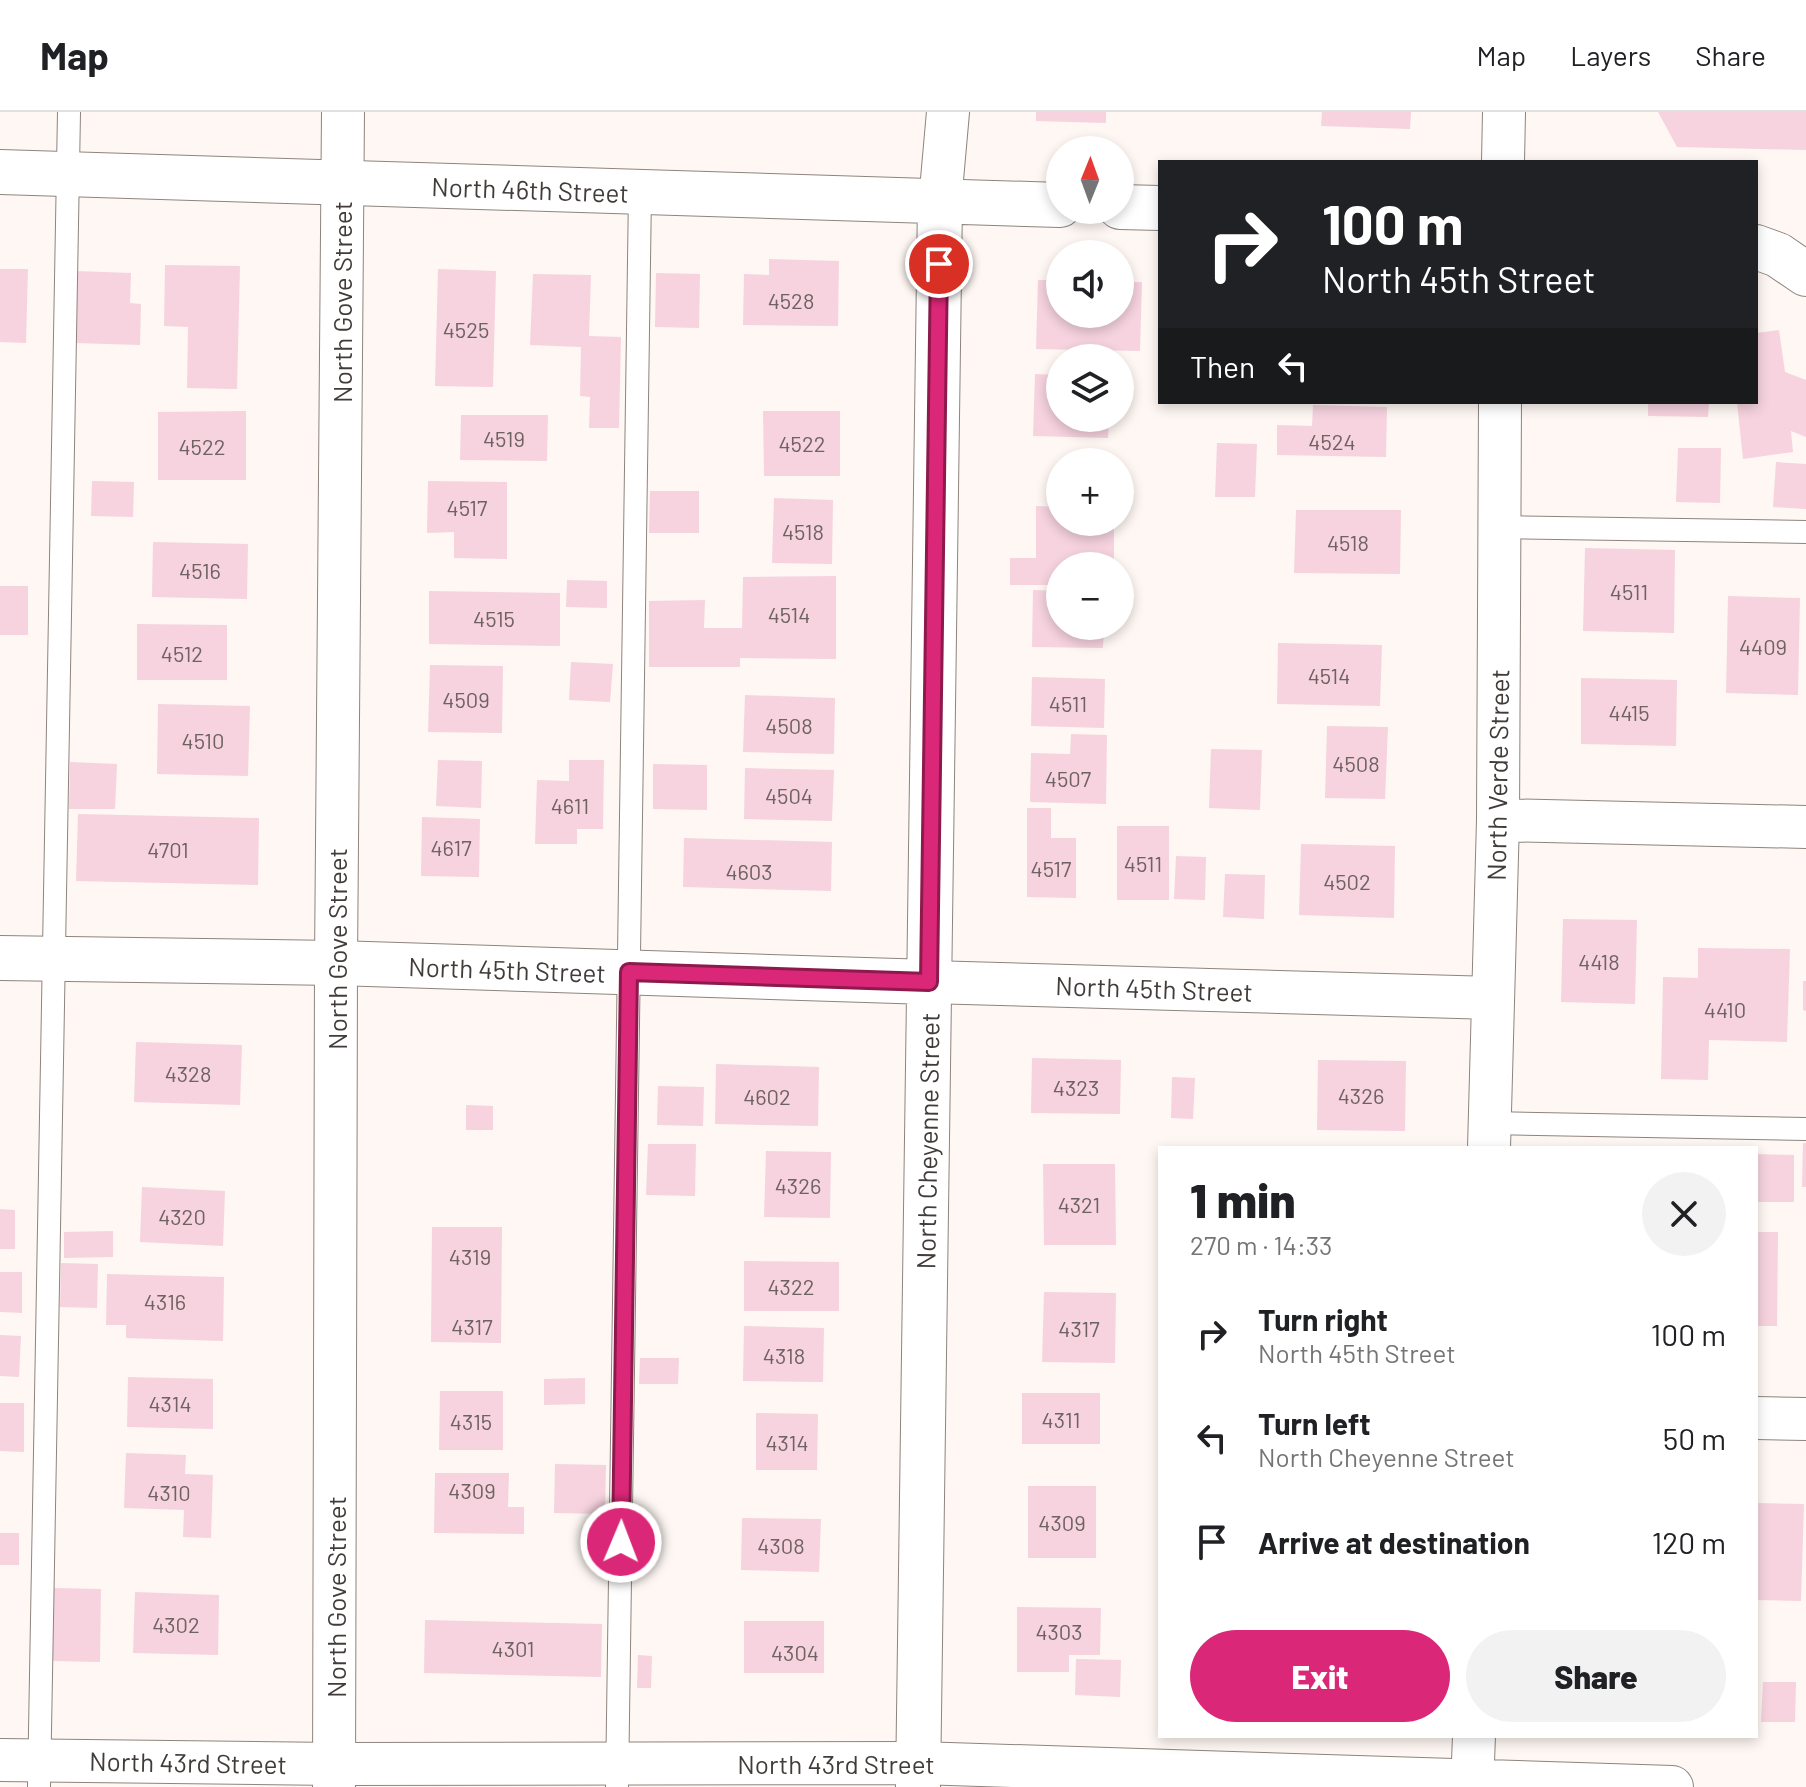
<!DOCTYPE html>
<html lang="en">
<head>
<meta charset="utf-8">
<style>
	body { margin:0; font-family:Barlow,sans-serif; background:#f2f2f2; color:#202124; height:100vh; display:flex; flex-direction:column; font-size:30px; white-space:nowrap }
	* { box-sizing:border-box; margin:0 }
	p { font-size:26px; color:#757577 }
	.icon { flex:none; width:44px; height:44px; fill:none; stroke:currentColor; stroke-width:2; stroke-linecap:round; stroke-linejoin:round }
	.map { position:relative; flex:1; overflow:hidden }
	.drawer { position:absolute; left:1158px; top:1034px; width:600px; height:592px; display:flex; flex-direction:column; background:#fff; border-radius:0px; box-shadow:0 4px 12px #0003 }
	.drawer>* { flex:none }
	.hud { position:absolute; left:1158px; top:48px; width:600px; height:244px; border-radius:0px; box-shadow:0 4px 12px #0003; background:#202124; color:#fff; overflow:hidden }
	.needle { width:52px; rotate:1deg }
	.fabs { position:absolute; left:1046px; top:24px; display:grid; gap:16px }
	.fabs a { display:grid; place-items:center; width:88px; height:88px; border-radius:50%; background:#fff; box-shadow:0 4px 12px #0003; font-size:40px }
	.pin { position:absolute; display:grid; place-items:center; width:68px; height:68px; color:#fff; margin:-34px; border:4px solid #fff; border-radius:50%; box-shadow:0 2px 8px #0007 }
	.me { position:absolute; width:88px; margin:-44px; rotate:1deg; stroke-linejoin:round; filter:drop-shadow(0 0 6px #0008) }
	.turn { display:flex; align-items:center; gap:28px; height:168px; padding:0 32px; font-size:36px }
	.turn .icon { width:104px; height:104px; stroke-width:2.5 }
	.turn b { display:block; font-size:56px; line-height:68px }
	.then { display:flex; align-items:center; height:76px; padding:0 32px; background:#0003; gap:16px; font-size:30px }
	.round { display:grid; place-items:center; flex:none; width:84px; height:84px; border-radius:42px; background:#f2f2f2 }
	.head { display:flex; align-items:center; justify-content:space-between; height:136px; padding:0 32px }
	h1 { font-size:48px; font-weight:800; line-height:60px }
	.cta { display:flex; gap:16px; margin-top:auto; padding:16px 32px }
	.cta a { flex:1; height:92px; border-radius:48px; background:#db2777; color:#fff; font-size:32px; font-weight:800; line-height:92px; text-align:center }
	.cta a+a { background:#f2f2f2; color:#202124 }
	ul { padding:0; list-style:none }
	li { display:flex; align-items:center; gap:24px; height:104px; padding:0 32px }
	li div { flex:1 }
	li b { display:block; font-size:30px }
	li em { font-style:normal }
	header { display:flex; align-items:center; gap:48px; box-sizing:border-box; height:112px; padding:0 40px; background:#fff; border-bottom:2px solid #e0e0e0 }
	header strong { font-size:38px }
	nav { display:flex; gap:44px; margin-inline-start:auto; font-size:28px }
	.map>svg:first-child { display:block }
	.building { fill:#f6d3df }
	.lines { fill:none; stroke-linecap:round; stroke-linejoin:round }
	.service-casing { stroke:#8e847d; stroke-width:24 }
	.minor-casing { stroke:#8e847d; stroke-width:44 }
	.tertiary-casing { stroke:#8e847d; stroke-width:46 }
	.service { stroke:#fff; stroke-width:22 }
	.minor { stroke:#fff; stroke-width:42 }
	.tertiary { stroke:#fff; stroke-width:44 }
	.route-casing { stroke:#8e194d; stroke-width:20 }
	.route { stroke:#db2777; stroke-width:14 }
	.labels { text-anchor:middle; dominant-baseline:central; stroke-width:6; stroke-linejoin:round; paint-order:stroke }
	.number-label { font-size:22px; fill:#6e6262 }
	.street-label { font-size:26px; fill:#413c39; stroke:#fff }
</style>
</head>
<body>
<header>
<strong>Map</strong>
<nav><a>Map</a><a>Layers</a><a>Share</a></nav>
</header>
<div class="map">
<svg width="1806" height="1675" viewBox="0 0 1806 1675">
	<rect width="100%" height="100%" fill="#fef7f3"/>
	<!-- building -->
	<path class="building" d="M1036,0H1106V11L1036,9Z
		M1322,0H1411L1410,17L1321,14Z
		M1658,0H1806V38L1677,35Z
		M769,147L839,149L838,214L743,213L744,162L769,163Z
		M165,153L240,154L237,277L187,276L188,215L164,214Z
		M0,157H28L26,231L0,230Z
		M438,157L496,159L493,275L435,274Z
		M76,159L131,161L130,191L141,192L140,233L74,231Z
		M656,161L700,162L699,216L655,215Z
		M533,162L591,163L589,224L621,225L619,316H589L590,285L580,284L581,235L530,233Z
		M1038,168H1060V202H1120V170H1142L1140,239L1036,237Z
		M1779,218L1785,260L1806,268V325L1791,319L1793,340L1743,347L1737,290H1756V221Z
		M1035,262L1060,263V306H1109L1108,326L1033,324Z
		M1648,290H1709L1708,305L1648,304Z
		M1313,293L1387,295L1386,345L1277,343V313L1312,314Z
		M246,299V368H158V300Z
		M763,299H840V364H764Z
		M461,303H548L547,349L460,348Z
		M1217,331L1257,332L1255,385H1215Z
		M1678,336H1721L1720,391L1676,390Z
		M1776,350L1806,352V397L1773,395Z
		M92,369L134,370L133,405L91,404Z
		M428,369L507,370V447L454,446V420L427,421Z
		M650,379H699V421H649Z
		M774,386L833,388L832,452L772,451Z
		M1036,394L1060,395V410H1114V454H1060V473H1010V446H1036Z
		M1296,398H1401L1400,462L1294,461Z
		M153,430L248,432L247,487L152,485Z
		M1585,436L1675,438L1674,521L1583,519Z
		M836,464V547L740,546V555H649V489L705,488L704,516H742L743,465Z
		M567,468L607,469V496L566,495Z
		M0,474H28V523H0Z
		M1033,478L1060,479V514H1104L1103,536L1032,535Z
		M429,479L560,481V534L429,532Z
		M1728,484L1800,486L1798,583L1726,581Z
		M137,512L227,513V568H137Z
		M1278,531L1382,533L1380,594L1277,592Z
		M571,550L613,552L610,590L569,588Z
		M430,553L503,554L502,621L428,620Z
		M1032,565L1105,567L1104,616L1031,614Z
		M1581,566L1677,568L1676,634L1581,632Z
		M745,583L835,586L834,642L743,640Z
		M158,592L250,594L248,664L157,662Z
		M1327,614L1388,615L1385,687L1325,686Z
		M1071,622L1107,623L1106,692L1030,690L1031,641L1070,642Z
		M1211,637L1262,638L1260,698L1209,696Z
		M438,648L482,649L481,696L436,694Z
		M569,648H604L603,717H577V732H535L537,668L569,669Z
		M70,650L117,652L115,697H69Z
		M653,652L707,653V698L653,697Z
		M745,656L834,658L832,709L744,707Z
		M1027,696H1051V726H1076V786L1027,785Z
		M78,702L259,706L258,773L76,769Z
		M422,705L480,707L479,765L421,764Z
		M1117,714H1169V788H1117Z
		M684,726L832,730L831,779L683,775Z
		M1301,732L1395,734L1394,806L1299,803Z
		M1176,744L1206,745L1205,788L1174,787Z
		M1225,762L1265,763L1264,807L1223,805Z
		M1563,807L1637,808L1635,892L1561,890Z
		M1698,836L1790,837L1787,930L1709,928L1708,968L1661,967L1663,865L1698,866Z
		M1803,869H1806V899L1803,898Z
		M136,930L242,933L240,993L134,990Z
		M1032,946L1121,948L1120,1002L1031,1001Z
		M1318,948L1406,949L1405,1019L1317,1018Z
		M716,952L819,955L818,1014L715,1012Z
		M1172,965L1195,966L1193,1007L1171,1006Z
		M658,974L704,975L703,1014L657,1013Z
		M466,993L493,994V1018H466Z
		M1803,1031H1806V1075H1802Z
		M648,1032H696L695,1084L646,1083Z
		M766,1039L831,1040L830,1106L764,1105Z
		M1756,1042L1794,1043V1090H1756Z
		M1043,1052H1115L1116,1133H1044Z
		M142,1075L225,1079L223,1134L140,1130Z
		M0,1097L15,1098V1137H0Z
		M432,1115H502L501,1231L431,1230Z
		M113,1119V1145L64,1146V1120Z
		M1756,1120H1778L1777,1214H1756Z
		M744,1149L839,1150V1199H744Z
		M61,1151L98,1152L97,1196L60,1195Z
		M0,1160H22V1201L0,1200Z
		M107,1162L224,1165L223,1229L126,1226V1213H106Z
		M1044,1180L1116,1181L1115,1251L1042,1250Z
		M744,1214L824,1216L823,1270L743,1269Z
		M0,1223L21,1224L19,1265L0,1264Z
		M640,1246H679L678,1272H639Z
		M128,1265L213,1267V1317L127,1315Z
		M585,1266V1292L544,1293V1267Z
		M440,1279H503V1338H439Z
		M1022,1281H1100V1332H1022Z
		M0,1291H24V1340L0,1339Z
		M756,1301L818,1302L817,1358H756Z
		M126,1341L186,1343L185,1362L213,1363L211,1426L183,1425L184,1398L124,1396Z
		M555,1352L606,1353L605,1402L554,1401Z
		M435,1361H509L508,1395H524V1422L434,1421Z
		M1028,1374H1096V1446H1028Z
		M1756,1391L1804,1392L1801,1489L1756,1488Z
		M742,1406L821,1407L819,1460L741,1458Z
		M0,1421H19V1453H0Z
		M53,1476L101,1477L100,1550L52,1549Z
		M135,1480L219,1483L218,1543L133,1541Z
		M1017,1495L1101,1496L1100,1543H1069V1560H1017Z
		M425,1508L602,1512L601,1565L424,1561Z
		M744,1509H824V1561H744Z
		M638,1543L652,1544L651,1576H637Z
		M1076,1547L1121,1548L1120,1585L1075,1583Z
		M1763,1570H1796L1795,1610H1761Z"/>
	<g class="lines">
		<!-- service casing -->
		<g class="service-casing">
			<path id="service" d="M1499,415L1806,420
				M1490,1011L1806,1017
				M39,1675L69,0
				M617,1675L640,80"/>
		</g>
		<!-- minor casing -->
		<g class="minor-casing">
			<path id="minor" d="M1503,50L1504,0
				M940,90L948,0
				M1498,708L1806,715
				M929,870L1493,886
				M1489,1036L1498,708L1500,290
				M1756,1306L1806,1307
				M0,1648L335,1652L918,1651L1672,1675
				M334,1675L336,851L343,0
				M1472,1675L1474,1624"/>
		</g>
		<!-- tertiary casing -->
		<g class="tertiary-casing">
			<path id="tertiary" d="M0,60L1060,93
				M1120,95L1160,96
				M1756,135L1778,143L1806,162
				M0,846L336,851L929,870
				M918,1675L940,90"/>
		</g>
		<!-- service -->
		<use href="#service" class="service"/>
		<!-- minor -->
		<use href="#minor" class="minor"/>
		<!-- tertiary -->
		<use href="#tertiary" class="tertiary"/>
	</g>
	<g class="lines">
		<!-- route casing -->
		<g class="route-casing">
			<path id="route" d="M621,1430L629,860L929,870L939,152"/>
		</g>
		<!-- route -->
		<use href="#route" class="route"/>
	</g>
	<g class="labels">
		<!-- number labels -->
		<g class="number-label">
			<text x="791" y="188">4528</text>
			<text x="466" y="217">4525</text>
			<text x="504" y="326">4519</text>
			<text x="1332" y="329">4524</text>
			<text x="802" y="331">4522</text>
			<text x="202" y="334">4522</text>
			<text x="467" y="395">4517</text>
			<text x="803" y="419">4518</text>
			<text x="1348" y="430">4518</text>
			<text x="200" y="458">4516</text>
			<text x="1629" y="479">4511</text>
			<text x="789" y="502">4514</text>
			<text x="494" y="506">4515</text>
			<text x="1763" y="534">4409</text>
			<text x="182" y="541">4512</text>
			<text x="1329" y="563">4514</text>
			<text x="466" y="587">4509</text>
			<text x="1068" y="591">4511</text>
			<text x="1629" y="600">4415</text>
			<text x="789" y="613">4508</text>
			<text x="203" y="628">4510</text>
			<text x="1356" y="651">4508</text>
			<text x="1068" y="666">4507</text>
			<text x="789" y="683">4504</text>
			<text x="570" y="693">4611</text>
			<text x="451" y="735">4617</text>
			<text x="168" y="737">4701</text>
			<text x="1143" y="751">4511</text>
			<text x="1051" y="756">4517</text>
			<text x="749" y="759">4603</text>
			<text x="1347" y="769">4502</text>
			<text x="1599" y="849">4418</text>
			<text x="1725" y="897">4410</text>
			<text x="188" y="961">4328</text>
			<text x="1076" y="975">4323</text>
			<text x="1361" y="983">4326</text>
			<text x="767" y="984">4602</text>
			<text x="798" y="1073">4326</text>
			<text x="1079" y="1092">4321</text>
			<text x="182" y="1104">4320</text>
			<text x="470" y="1144">4319</text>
			<text x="791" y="1174">4322</text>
			<text x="165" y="1189">4316</text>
			<text x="472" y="1214">4317</text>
			<text x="1079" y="1216">4317</text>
			<text x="784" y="1243">4318</text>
			<text x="170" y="1291">4314</text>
			<text x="1061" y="1307">4311</text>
			<text x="471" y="1309">4315</text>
			<text x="787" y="1330">4314</text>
			<text x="472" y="1378">4309</text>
			<text x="169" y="1380">4310</text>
			<text x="1062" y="1410">4309</text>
			<text x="781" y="1433">4308</text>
			<text x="176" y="1512">4302</text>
			<text x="1059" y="1519">4303</text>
			<text x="513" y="1536">4301</text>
			<text x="795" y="1540">4304</text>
		</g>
		<!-- street labels -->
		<g class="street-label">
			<text transform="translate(530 77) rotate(2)">North 46th Street</text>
			<text transform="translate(341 190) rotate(-90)">North Gove Street</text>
			<text transform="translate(1497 663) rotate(-89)">North Verde Street</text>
			<text transform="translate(336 837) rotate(-90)">North Gove Street</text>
			<text transform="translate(507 857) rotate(2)">North 45th Street</text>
			<text transform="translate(1154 876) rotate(2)">North 45th Street</text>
			<text transform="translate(927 1029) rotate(-89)">North Cheyenne Street</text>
			<text transform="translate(335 1485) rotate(-90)">North Gove Street</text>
			<text transform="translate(188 1650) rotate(1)">North 43rd Street</text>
			<text x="836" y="1651">North 43rd Street</text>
		</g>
	</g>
</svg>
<div class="fabs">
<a><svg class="needle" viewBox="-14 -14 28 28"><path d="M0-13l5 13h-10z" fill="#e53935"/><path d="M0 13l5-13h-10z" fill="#757577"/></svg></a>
<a><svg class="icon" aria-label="sound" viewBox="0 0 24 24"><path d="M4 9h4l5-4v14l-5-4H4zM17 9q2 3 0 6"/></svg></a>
<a><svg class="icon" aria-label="layers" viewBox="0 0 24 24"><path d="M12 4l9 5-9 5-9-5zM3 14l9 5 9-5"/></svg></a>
<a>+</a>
<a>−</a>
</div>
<div class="pin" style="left:939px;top:152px;background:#d93025"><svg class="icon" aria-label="arrive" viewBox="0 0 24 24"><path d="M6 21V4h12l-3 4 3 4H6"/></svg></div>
<svg class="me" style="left:621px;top:1430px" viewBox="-20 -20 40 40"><circle r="17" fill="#db2777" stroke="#fff" stroke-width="3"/><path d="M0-11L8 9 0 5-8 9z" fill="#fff"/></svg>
<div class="hud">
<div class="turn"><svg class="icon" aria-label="right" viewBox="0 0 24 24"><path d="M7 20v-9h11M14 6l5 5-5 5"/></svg><div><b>100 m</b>North 45th Street</div></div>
<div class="then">Then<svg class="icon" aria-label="left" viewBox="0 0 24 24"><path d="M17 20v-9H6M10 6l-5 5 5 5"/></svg></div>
</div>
<section class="drawer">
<div class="head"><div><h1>1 min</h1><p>270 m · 14:33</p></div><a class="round"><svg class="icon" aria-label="close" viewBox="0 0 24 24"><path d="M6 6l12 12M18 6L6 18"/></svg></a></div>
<ul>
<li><svg class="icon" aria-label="right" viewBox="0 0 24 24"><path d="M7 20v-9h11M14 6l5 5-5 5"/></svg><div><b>Turn right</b><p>North 45th Street</p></div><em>100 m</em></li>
<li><svg class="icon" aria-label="left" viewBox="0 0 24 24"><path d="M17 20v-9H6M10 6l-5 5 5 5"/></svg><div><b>Turn left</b><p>North Cheyenne Street</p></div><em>50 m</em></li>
<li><svg class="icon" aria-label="arrive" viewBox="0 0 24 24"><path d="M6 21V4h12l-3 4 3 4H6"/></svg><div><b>Arrive at destination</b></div><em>120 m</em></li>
</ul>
<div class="cta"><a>Exit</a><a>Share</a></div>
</section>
</div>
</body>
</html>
